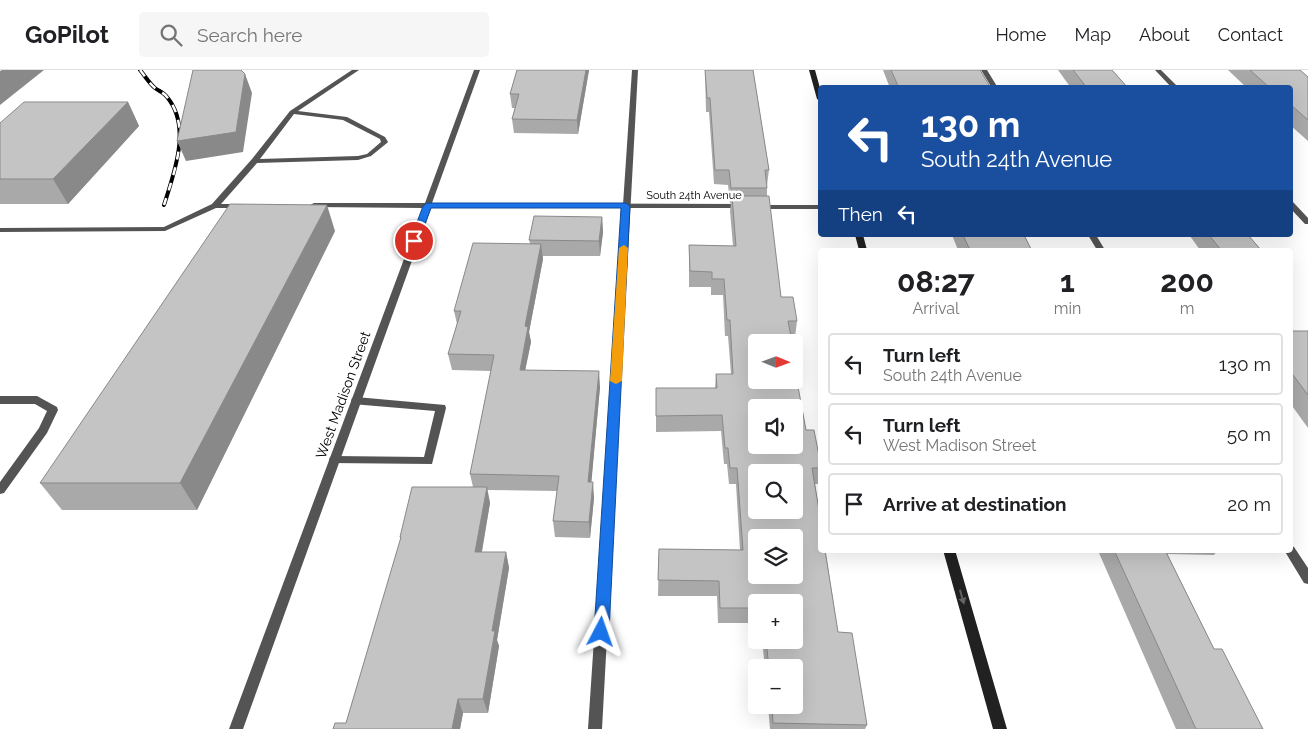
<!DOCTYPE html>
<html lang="en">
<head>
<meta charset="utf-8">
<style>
	body { margin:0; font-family:Raleway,sans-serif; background:#f6f6f6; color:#202124; height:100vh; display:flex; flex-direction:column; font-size:19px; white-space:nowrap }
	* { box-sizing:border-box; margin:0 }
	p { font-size:16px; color:#757577 }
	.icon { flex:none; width:28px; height:28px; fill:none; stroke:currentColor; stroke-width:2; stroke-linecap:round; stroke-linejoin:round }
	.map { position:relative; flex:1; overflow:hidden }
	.drawer { position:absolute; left:818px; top:178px; width:475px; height:305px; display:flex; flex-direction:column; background:#fff; border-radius:5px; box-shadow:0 5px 20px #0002 }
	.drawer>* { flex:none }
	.guide { position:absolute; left:818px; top:15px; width:475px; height:152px; border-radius:5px; box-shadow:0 5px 20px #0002; background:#1a4fa0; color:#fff; overflow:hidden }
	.needle { width:32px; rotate:91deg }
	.controls { position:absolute; left:748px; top:264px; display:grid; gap:10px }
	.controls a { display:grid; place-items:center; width:55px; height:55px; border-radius:5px; background:#fff; box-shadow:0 5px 20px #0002; font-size:25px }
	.pin { position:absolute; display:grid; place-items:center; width:42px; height:42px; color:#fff; margin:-21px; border:2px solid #fff; border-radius:50%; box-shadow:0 1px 5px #0007 }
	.me { position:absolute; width:55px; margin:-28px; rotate:4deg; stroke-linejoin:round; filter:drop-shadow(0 0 4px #0008) }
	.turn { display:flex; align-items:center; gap:18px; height:105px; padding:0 20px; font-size:22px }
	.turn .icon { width:65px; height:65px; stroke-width:2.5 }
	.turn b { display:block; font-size:35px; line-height:42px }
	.then { display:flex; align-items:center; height:48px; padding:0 20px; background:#0003; gap:10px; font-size:19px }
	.eta { display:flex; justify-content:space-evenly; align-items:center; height:85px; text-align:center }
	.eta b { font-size:30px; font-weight:700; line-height:35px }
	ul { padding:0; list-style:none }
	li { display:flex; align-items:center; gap:15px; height:62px; margin:0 10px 8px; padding:0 10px; border:2px solid #e0e0e0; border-radius:5px }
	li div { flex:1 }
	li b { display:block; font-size:19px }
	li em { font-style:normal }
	header { display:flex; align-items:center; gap:30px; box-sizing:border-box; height:70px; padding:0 25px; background:#fff; border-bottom:1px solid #e0e0e0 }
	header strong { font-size:24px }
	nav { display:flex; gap:28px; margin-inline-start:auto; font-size:18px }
	.search { width:350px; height:45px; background:#f6f6f6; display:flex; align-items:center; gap:12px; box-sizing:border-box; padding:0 18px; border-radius:5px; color:#757577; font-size:19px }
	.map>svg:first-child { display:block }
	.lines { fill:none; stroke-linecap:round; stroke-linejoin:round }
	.lane { fill:#545454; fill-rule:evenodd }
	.street { fill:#545454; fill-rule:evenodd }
	.secondary { fill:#212121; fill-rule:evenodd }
	.rail-casing { stroke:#000; stroke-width:4 }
	.rail { stroke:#fff; stroke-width:2.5; stroke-dasharray:8; stroke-linecap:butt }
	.wall { fill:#a9a9a9 }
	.shaded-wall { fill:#898989 }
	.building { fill:#c4c4c4; stroke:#898989; fill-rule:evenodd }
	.oneway { fill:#646464 }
	.route { fill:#1a73e8; stroke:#114b97 }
	.slow { fill:#f59e0b }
	.labels { text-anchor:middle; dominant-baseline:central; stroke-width:5; stroke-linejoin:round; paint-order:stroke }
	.far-street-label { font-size:11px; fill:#000; stroke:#fff }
	.street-label { font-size:14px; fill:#000; stroke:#fff }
</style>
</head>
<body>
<header>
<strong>GoPilot</strong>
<div class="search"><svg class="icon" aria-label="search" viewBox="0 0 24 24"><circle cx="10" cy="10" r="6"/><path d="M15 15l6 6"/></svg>Search here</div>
<nav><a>Home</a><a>Map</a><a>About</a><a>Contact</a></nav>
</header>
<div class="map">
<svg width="1308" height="659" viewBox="0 0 1308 659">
	<rect width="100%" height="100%" fill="#fff"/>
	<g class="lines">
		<!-- lane -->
		<path class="lane" d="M352,0H359L298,41L347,47L385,67L388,72L387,73L371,86L358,90L257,93L221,134H241L245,136L244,138H216L165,161L0,162V158L164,157L212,134L252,89L290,41ZM294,44L343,50L380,69L381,72L367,84L358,86L260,89Z
			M632,0H638L602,659H588Z
			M981,0H987L998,18H992Z
			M1088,165H1096L1105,180H1097Z
			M0,326H37L57,337L58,340L47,363L4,423L0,424V412L39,358L47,341L35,334H0Z
			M356,327L445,335L446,338L432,394L330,393L329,390L330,387L334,386L424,387L435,341L352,334L351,331L352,328Z
			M1290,475L1294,477L1308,498V514L1304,513L1284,480H1290Z"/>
		<!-- street -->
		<path class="street" d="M474,0H480L432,133L744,134L748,136L744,138H431L243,659H229L423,138L314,137L310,135L314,133H425Z
			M1155,0H1161L1179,18H1172Z
			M1290,132H1293L1308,148V154H1305L1290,138Z
			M756,135H820V139H756Z"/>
		<!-- secondary -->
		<path class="secondary" d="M809,0H815L820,18V31L817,29Z
			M855,165H863L867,180H859Z
			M943,480H955L1007,659H993Z"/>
		<!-- rail casing -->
		<g class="rail-casing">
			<path id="rail" d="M140,0C145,6 149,13 155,18C159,21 164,23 167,27C192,57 174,103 164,135"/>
		</g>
		<!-- rail -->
		<use href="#rail" class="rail"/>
	</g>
	<!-- wall -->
	<path class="wall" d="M517,0H589L578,64L514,63L512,49L515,38H512L510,24Z
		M705,0H753L769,100L767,115V126L781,227L797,251L795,267H791L756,272L806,360L820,391V405L818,414H815L838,562L867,655L865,659H770L768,635H794V598H765L762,570H794V532H756V553H718L717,526H658L659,479L740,480L736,414H729L727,394H724L721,361L656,362V318H715L716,304H731L728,266H725L723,225H711V217H689V175L733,176L730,141L731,133H730L728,115L714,114L709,42H706Z
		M883,0H980L991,18H890Z
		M1058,0H1112L1128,18H1071Z
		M1228,0H1300L1308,7V71L1290,55V18H1247Z
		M128,32L139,56L68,134H0V53Z
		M602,147L603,162L600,186H543V189L529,262L531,272L525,300L600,317L591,412L594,428L590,468L555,467L553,451L557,421L487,420L490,433L482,482H506L509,498L497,570L499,576L488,643H463L460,659H333L346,653L401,469L400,467L473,417L470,404L491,301L452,300L448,284L457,254L454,241L530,173L529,170Z
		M335,161L197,440H62L40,413Z
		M952,165H1024L1031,179L1058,180H958Z
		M1190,165H1248L1261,180H1200L1190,166Z
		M1290,261H1308V358L1290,333Z
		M1082,480H1218L1214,485L1167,484L1214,579L1263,659H1176L1099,483H1083Z"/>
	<!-- shaded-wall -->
	<path class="shaded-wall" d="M2,0H44L0,35V1Z
		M586,0H589L578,64L577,50Z
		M245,4L252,23L243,82L186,91L177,71Z
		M128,32L139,56L68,134L53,109Z
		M327,135L335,161L197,440L180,413Z
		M602,147L603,162L600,186L599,171Z
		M541,174L543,189L529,262L531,272L522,316L520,300L525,256Z
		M599,301L600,317L590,428L588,412Z
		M593,412L594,428L590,468L589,452Z
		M487,417L490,433L479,497L475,482Z
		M506,482L509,498L497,570L499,576L488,643L483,629L492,561Z
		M458,629L463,643L460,659H452Z"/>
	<!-- building -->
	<path class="building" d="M193,0H241L245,4L236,62L177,71Z
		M517,0H586L577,50L512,49L519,24H510Z
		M705,0H753L769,100H765L767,118H731L729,100H715L710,28H707Z
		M891,0H980L991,18H899Z
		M1073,0H1112L1128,18H1087Z
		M1250,0H1300L1308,7V50L1290,34V18H1270Z
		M24,32H128L53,109H0V53Z
		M732,126H769L781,227H793L797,251H788L792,272H756V310H794V295L806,360H814L820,391V398H812L820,446V480H825L838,562L852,563L867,655L773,653L772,635H794V598H769L766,570H794V532H756V538H720L719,511L658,510L659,479L743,480L737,398H730L728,378H725L722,345L656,346V318H717L716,304H733L730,250H727L724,209H712V202L690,201L689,175L736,176ZM756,338H794V375H756ZM756,402H794V440H756ZM756,468H794V505H756Z
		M230,134L327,135L180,413H40Z
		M534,146L602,147L599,171L529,170Z
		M963,165H1024L1031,179H1057L1058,180H970Z
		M1209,165H1248L1261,180H1221Z
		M473,173L541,174L525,256L528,257L520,300L599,301L588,412H593L589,452L553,451L559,406L470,404L494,285L448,284L461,241H454Z
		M1290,261H1308V325L1290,301Z
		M412,417H487L475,482H506L492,561H495L483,629H458L452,659H333L335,653H346L401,467H400Z
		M1114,480H1165L1214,579H1222L1263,659H1196Z"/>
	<!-- one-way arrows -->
	<defs><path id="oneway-solid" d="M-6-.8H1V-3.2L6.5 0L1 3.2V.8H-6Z" transform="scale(1.25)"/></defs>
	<use class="oneway" href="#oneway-solid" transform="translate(962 527) rotate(74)"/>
	<!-- route -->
	<path class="route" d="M427,133H626L630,136L609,562L606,567L601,569L596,567L594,562L621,138H431L419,171L417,173H411L410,171L423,136Z"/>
	<!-- slow -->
	<path class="slow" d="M624,175L628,178L622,311L616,314L610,311L619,178Z"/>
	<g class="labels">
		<!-- far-street labels -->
		<g class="far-street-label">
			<text x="694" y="125">South 24th Avenue</text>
		</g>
		<!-- street labels -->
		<g class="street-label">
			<text transform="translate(343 325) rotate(-70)">West Madison Street</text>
		</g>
	</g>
</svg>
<div class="controls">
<a><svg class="needle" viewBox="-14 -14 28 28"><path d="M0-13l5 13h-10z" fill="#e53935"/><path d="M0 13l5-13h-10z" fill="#757577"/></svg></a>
<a><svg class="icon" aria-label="sound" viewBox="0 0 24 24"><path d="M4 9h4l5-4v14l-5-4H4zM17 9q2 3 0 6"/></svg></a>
<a><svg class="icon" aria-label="search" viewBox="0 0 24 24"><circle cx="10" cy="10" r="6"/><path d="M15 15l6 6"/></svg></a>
<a><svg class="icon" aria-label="layers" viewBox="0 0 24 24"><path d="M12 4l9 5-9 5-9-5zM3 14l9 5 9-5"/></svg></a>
<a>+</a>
<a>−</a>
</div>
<div class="pin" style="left:414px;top:171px;background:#d93025"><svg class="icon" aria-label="arrive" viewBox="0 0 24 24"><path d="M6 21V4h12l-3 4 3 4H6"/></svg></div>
<svg class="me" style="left:601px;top:562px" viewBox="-20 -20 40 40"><path d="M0-17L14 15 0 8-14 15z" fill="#1a73e8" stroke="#fff" stroke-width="4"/></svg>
<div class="guide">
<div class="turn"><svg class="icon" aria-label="left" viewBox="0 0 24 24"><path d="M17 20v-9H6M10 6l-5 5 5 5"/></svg><div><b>130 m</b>South 24th Avenue</div></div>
<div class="then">Then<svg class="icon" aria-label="left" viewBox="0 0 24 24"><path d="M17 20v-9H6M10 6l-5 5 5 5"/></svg></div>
</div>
<section class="drawer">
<div class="eta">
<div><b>08:27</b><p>Arrival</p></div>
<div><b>1</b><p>min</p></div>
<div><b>200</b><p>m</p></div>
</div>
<ul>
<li><svg class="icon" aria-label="left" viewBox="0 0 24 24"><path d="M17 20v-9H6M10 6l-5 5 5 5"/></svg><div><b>Turn left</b><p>South 24th Avenue</p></div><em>130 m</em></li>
<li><svg class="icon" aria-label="left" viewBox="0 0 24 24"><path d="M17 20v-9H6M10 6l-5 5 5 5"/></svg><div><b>Turn left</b><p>West Madison Street</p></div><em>50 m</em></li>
<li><svg class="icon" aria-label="arrive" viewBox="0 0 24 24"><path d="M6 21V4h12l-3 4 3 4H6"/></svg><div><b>Arrive at destination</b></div><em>20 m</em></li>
</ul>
</section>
</div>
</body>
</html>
